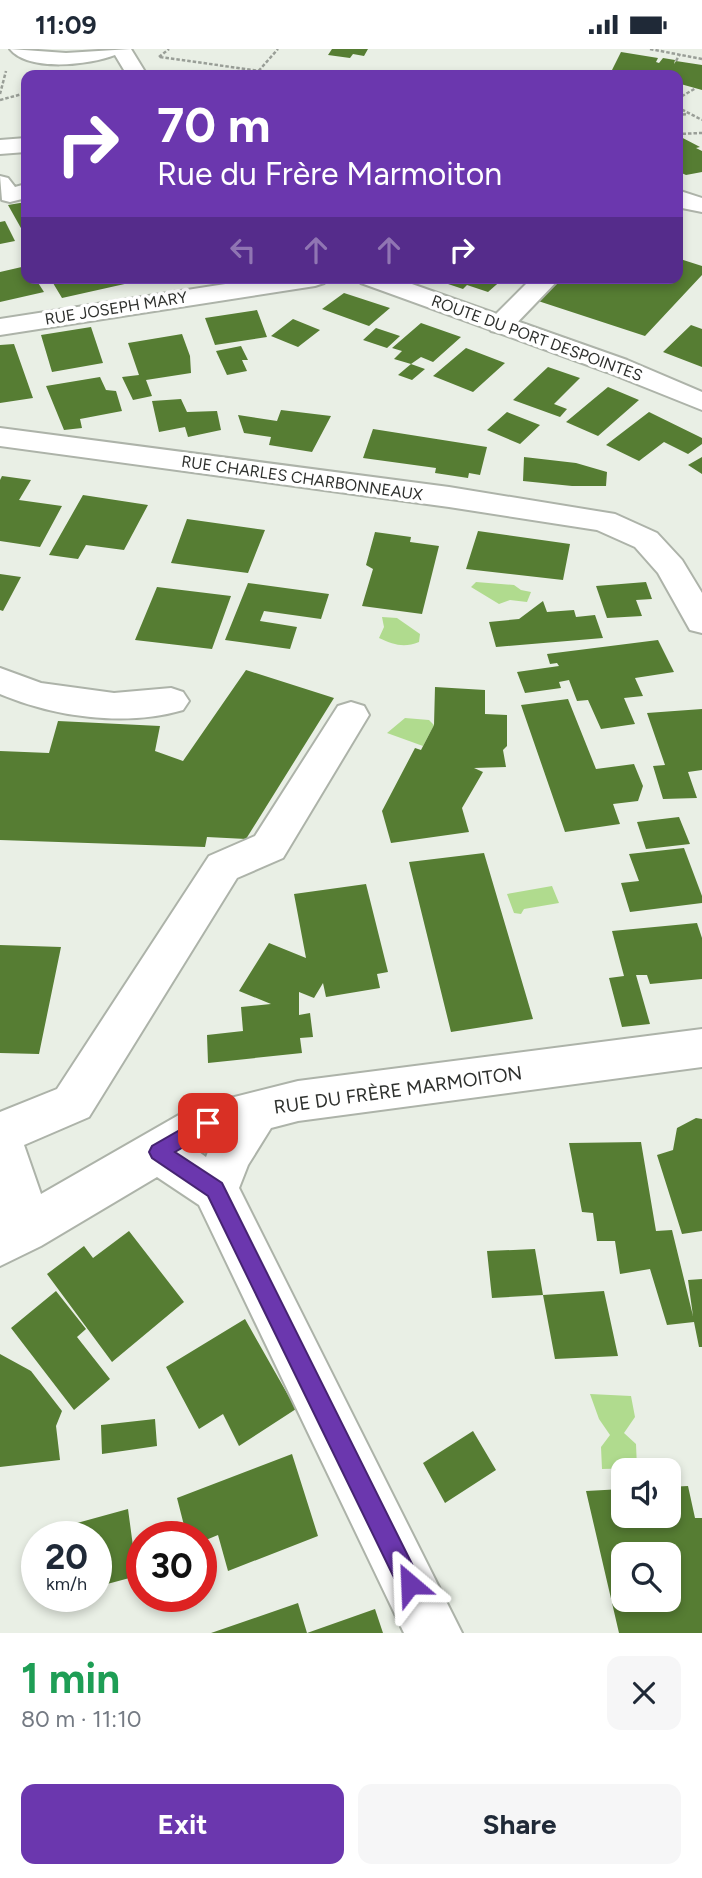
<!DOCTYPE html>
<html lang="en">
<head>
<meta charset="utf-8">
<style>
	body { margin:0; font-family:Figtree,sans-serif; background:#f6f6f7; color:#1f2937; height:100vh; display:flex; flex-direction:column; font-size:26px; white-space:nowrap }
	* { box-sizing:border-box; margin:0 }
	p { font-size:23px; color:#747a83 }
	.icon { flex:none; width:38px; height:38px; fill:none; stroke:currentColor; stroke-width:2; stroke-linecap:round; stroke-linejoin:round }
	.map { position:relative; height:1584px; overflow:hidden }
	.drawer { display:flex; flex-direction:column; background:#fff; flex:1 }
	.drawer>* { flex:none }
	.guide { position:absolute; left:21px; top:21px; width:662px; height:214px; border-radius:14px; box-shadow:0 4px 10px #0003; background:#6b37ae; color:#fff; overflow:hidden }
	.controls { position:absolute; left:611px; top:1409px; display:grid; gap:14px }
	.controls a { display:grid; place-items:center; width:70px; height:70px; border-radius:14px; background:#fff; box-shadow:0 4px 10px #0003; font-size:35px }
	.speed { position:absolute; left:21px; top:1472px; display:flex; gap:14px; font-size:35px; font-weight:700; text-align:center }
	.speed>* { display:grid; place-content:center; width:91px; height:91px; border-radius:50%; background:#fff; box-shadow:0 4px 10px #0003; line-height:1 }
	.speed small { font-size:18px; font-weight:400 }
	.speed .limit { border:10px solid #d22; background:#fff; color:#111 }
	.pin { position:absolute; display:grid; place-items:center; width:60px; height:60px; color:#fff; margin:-30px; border-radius:14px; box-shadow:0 4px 10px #0006 }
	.me { position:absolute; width:77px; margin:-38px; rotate:334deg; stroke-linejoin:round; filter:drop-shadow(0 0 5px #0008) }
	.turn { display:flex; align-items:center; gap:24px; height:147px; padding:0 21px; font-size:32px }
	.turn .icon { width:91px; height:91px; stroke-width:2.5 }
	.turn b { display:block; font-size:49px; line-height:60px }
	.lanes { display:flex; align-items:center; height:66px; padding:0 21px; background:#0003; justify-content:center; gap:35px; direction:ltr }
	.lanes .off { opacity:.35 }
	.round { display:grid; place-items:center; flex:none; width:74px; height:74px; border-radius:14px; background:#f6f6f7 }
	.overview { display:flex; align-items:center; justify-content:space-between; height:119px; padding:0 21px }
	h1 { font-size:42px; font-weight:700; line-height:52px; color:#1e9e55 }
	.cta { display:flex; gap:14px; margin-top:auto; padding:14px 21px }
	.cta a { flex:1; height:80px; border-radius:14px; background:#6b37ae; color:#fff; font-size:28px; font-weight:700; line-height:80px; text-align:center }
	.cta a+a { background:#f6f6f7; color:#1f2937 }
	.status { display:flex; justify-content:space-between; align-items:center; height:49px; padding:0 35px; background:#fff; direction:ltr }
	.status svg { height:19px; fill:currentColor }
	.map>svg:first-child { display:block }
	.water { fill:#b0db8e }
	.building { fill:#567d33; fill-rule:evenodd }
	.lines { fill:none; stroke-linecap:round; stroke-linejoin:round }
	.minor-casing { stroke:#adb3a9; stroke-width:4 }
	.major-casing { stroke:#adb3a9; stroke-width:4 }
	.path { stroke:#999e97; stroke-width:2.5; stroke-dasharray:3.5 2; stroke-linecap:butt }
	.minor { fill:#fff; fill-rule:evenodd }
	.major { fill:#fff; fill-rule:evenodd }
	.route { fill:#6b37ae; stroke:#462471; stroke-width:2 }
	.labels { text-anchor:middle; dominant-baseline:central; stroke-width:7; stroke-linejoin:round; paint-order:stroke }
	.far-street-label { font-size:16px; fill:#2e302d; stroke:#fff }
	.street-label { font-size:19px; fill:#2e302d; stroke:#fff }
</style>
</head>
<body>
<div class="status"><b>11:09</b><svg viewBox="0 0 49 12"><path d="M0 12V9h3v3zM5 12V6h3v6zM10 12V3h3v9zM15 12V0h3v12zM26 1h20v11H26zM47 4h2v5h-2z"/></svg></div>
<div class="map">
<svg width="702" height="1584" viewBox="0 0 702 1584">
	<rect width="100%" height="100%" fill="#e9efe5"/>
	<!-- water -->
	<path class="water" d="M476,533L514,536L521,541L531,543L527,553L510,551L499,555L471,538Z
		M382,568L397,569L420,585L419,593C404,599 394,596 379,589L384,578Z
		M405,669L429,671L434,676L423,697L387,684Z
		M552,837L559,854L524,860L521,865L514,864L507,845Z
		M590,1345L631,1347L635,1368L624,1384L636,1395L637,1419L602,1420L601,1398L610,1386L599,1370Z"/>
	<!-- building -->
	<path class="building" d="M332,0H368L364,7L353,5L350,9L328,6Z
		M621,3L658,9L656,13L659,14L663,9L675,11L674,15L676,12L702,16V41L677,34V26H636L611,23Z
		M677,86L700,98L696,99L702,102V123L686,126L677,122Z
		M26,153V188L8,156Z
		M5,172L15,192L0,195V173Z
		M677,209L702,217V226L645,287L529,249L550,229H677Z
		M26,217V229H35L44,243L0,253V223Z
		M50,229H147V230L62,249Z
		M442,229H504L488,243L467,236L463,240L439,232Z
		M344,244L390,259L369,277L322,260Z
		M257,261L267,288L215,296L205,269Z
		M293,270L320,281L298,298L271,287Z
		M421,274L461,288L433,313L421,308L411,315L394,310L402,302L392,299Z
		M691,276L702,280V318L663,303Z
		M91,278L103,314L52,323L41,286Z
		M376,279L400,287L387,299L363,291Z
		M182,285L190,307L191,324L146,331L152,347L133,351L122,328L139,326L128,294Z
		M14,295L33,349L0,354V296Z
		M241,297L248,311H242L247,322L227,326L216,302Z
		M466,299L505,314L473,343L433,327Z
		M411,315L425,320L412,331L398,326Z
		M548,318L580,329L554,355L567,360L560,368L513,351Z
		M100,328L106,341L116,342L122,362L80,370L82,379L64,381L46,337Z
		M608,338L639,351L598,387L566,373Z
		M181,350L187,363L217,362L221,381L188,388L185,378L159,383L152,352Z
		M281,361L331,367L312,403L269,396L271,388L244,384L238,366L277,372Z
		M507,363L540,376L520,395L487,381Z
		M649,363L702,389V395L688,405L664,393L639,412L606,396Z
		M373,380L487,398L480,426L469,424L468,429L435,424L436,419L363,409Z
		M524,408L576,414L607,423L606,437H572L523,432Z
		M702,408V425L688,416Z
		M2,427L31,431L19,451L62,457L40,498L0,492V431Z
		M83,446L148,456L124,501L86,496L78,510L49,506Z
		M187,470L265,481L248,524L171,514Z
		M478,482L570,495L563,531L466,520Z
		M375,483L411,488L410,493L439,497L422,565L362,557L373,520L366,516Z
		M0,525L21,528L3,562L0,561Z
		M646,533L652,550L636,551L642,567L607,569L596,537Z
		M248,534L329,545L321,570L264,562L260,572L297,578L290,600L225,591Z
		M157,538L231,547L212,600L135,591Z
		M543,552L547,563L574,561L576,568L595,566L603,589L496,598L489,573L519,570Z
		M658,591L674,623L635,629L643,647L624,649L635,675L601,680L588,651L577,652L569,631L559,633L561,639L525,644L517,623L559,617L557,614L550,615L547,605Z
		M246,621L334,649L246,790L207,788L205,798L0,791V702L49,704L58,672L160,677L155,702L183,712Z
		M435,638L485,641V665L507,666V697L503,701L506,718L474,719L483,723L462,759L469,783L391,794L382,762L415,699L421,701L434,676Z
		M568,650L596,720L634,715L643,737L638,752L613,755L620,775L565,783L521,656Z
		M702,660V721L688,723L697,749L663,750L653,717L665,716L647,664Z
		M679,768L690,795L646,800L637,773Z
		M684,799L702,847V854L630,863L621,834L639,832L629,805Z
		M484,804L533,970L451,983L409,813Z
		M366,835L388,923L377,925L380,939L326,948L323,934L314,949L299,943V966L310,964L313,988L300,989L302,1004L208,1014L207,986L243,982L241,958L271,955L239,942L269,894L306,909L294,845Z
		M697,874L702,889V930L650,935L647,926H636L650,975L622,978L609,929L624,927L612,882Z
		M0,896L61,898L39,1005L0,1004Z
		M696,1069L702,1070V1182L682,1185L657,1106L673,1101L677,1079Z
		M641,1093L656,1182L672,1181L693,1267L688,1231L702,1230V1298H699L694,1273L667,1276L650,1220L620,1225L615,1192H597L593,1164L582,1163L569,1094Z
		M129,1182L184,1253L112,1313L47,1225L84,1197L93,1209Z
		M535,1200L543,1246L492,1249L487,1202Z
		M56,1242L86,1280L77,1288L110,1330L74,1361L11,1279Z
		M604,1242L618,1307L555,1310L543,1246Z
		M245,1270L296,1360L239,1397L223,1365L199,1380L166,1318Z
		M0,1305L31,1322L62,1362L56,1377L60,1411L0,1418Z
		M155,1370L157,1397L102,1405L101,1376Z
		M473,1382L496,1421L445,1454L423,1414Z
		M292,1405L318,1487L228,1522L218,1486L201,1493V1488H187L177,1449Z
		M688,1437L695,1469H702V1584H619L586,1442L623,1440V1466H668V1438ZM623,1505H668V1550H623Z
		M128,1460L137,1527L96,1538V1488H38L37,1485Z
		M298,1554L307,1584H211Z
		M375,1560L383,1584H307Z"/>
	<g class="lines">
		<!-- minor casing -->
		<g class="minor-casing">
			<path id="minor" d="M26,89V103L0,105V91Z
				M0,127L8,129L15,138L26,135V149L10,153L2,151Z
				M677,141L702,149V163L677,158Z
				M264,229H328L324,234L315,237L0,286V270Z
				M532,229H560L509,282L500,284L491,282L487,276L491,270Z
				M0,379L449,438L615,465L657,484L682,511L702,544V584L690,581L658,524L635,498L597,481L449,458L0,397Z
				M0,619L41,634L114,644L171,639L183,643L189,652L183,661C126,678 54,668 0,645Z
				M351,653L364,657L369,666L283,809L237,829L89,1068L24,1096L41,1145L191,1059L298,1032L702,980V1018L298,1072L271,1079L248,1116L239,1139L462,1584H404L199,1156L157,1128L41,1197L0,1217V1063L57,1040L209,807L255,787L338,657ZM211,1095L206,1108L199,1103Z"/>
		</g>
		<!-- major casing -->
		<g class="major-casing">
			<path id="major" d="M10,0L66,4L131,0L147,26H127L115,6C90,16 28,23 10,0Z
				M357,229H395L627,311L702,343V361L607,323L361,234Z"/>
		</g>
		<!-- path -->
		<path class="path" d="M650,0L702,10
			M159,8L169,0
			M160,8L260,22
			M676,12L680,5
			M255,26L278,0
			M0,45L6,22
			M677,50L696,39
			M0,51L26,44
			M677,58L702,71
			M677,66L688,65
			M677,85L702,84"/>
		<!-- minor -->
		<use href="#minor" class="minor"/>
		<!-- major -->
		<use href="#major" class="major"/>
	</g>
	<!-- route -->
	<path class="route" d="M208,1065L214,1068L217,1074L214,1080L175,1103L222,1134L418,1527L421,1535L418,1543L410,1546L401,1543L208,1147L152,1109L149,1103L152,1097Z"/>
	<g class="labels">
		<!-- far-street labels -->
		<g class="far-street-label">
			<text transform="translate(116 259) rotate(-9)">RUE JOSEPH MARY</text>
			<text transform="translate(537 289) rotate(20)">ROUTE DU PORT DESPOINTES</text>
			<text transform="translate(302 429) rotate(8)">RUE CHARLES CHARBONNEAUX</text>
		</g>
		<!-- street labels -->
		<g class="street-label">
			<text transform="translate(398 1041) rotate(-8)">RUE DU FRÈRE MARMOITON</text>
		</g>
	</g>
</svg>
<div class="controls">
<a><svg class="icon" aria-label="sound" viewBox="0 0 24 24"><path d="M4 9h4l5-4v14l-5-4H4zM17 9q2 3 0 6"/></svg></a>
<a><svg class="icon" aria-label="search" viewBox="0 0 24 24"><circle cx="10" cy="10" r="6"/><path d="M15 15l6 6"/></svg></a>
</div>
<div class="speed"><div>20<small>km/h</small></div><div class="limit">30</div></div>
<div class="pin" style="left:208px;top:1074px;background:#d93025"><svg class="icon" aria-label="arrive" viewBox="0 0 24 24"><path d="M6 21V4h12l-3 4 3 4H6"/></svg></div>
<svg class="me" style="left:410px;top:1535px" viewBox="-20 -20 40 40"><path d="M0-17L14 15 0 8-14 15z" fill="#6b37ae" stroke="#fff" stroke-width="4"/></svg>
<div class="guide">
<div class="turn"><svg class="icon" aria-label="right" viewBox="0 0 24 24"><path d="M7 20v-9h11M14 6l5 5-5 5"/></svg><div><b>70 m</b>Rue du Frère Marmoiton</div></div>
<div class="lanes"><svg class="icon off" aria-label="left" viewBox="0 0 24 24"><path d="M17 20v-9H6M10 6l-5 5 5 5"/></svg><svg class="icon off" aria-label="ahead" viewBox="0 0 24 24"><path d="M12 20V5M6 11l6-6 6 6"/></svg><svg class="icon off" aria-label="ahead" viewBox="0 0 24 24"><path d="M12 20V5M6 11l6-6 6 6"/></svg><svg class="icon" aria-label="right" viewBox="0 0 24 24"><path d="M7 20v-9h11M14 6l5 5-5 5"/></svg></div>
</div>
</div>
<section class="drawer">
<div class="overview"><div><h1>1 min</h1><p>80 m · 11:10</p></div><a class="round"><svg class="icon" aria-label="close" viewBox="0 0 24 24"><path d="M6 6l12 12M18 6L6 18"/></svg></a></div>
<div class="cta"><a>Exit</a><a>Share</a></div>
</section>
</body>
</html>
